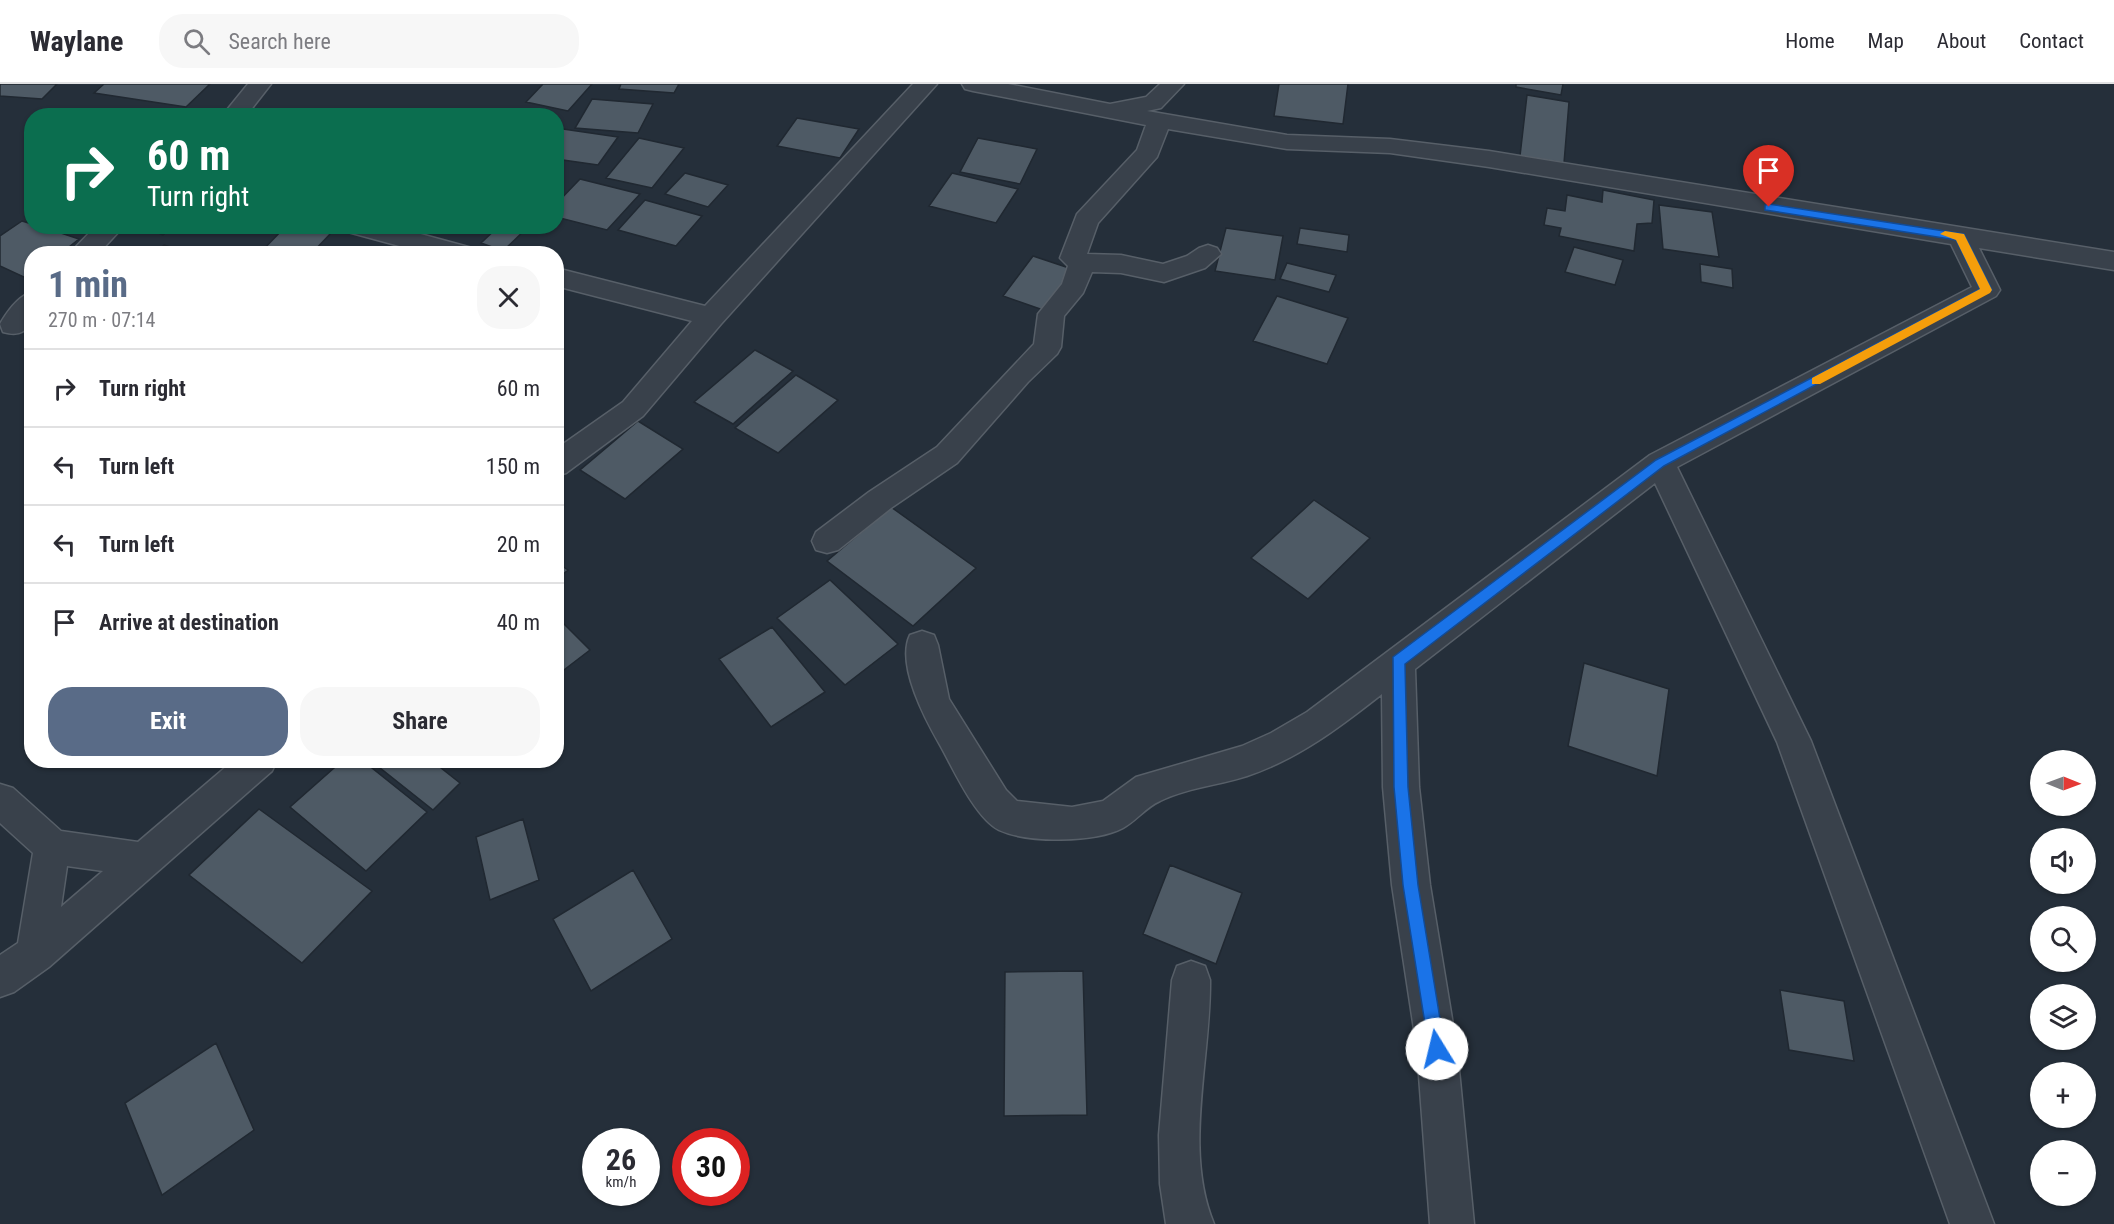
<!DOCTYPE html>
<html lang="en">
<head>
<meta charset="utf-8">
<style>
	body { margin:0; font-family:"Roboto Condensed",sans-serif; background:#f7f7f7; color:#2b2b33; height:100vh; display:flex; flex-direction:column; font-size:22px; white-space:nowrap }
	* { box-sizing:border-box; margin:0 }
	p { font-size:20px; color:#7c7c81 }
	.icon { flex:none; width:33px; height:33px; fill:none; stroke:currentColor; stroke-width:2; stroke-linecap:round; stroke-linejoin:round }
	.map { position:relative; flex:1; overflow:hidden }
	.side { position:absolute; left:24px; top:162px; width:540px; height:522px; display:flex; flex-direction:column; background:#fff; border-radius:24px; box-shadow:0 2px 4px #0004 }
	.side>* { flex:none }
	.banner { position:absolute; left:24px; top:24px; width:540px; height:126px; border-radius:24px; box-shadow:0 2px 4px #0004; background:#0b6e4f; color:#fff; overflow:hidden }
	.needle { width:39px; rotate:91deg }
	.controls { position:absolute; left:2030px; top:666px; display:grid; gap:12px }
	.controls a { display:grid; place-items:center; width:66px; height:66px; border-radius:50%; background:#fff; box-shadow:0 2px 4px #0004; font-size:30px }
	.speed { position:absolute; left:582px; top:1044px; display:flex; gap:12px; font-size:30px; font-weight:700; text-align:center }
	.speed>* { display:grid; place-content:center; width:78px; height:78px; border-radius:50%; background:#fff; box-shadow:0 2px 4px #0004; line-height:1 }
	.speed small { font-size:15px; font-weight:400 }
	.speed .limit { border:9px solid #d22; background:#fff; color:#111 }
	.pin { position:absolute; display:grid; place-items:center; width:51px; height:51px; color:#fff; margin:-62px -26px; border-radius:50% 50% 50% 0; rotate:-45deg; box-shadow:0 0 6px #0007 }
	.pin .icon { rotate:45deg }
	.me { position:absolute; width:66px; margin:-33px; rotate:351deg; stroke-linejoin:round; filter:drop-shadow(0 0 4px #0008) }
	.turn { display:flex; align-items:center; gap:21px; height:126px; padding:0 24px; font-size:27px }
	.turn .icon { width:78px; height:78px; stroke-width:2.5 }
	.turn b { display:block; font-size:42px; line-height:51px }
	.round { display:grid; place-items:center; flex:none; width:63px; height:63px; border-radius:24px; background:#f7f7f7 }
	.headline { display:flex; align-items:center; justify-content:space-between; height:102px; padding:0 24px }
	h1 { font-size:36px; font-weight:700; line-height:45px; color:#596b87 }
	.primary-button { display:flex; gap:12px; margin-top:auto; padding:12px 24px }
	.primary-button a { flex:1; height:69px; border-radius:24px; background:#596b87; color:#fff; font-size:24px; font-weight:700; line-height:69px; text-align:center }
	.primary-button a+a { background:#f7f7f7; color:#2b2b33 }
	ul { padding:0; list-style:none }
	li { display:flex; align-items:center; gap:18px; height:78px; padding:0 24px; border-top:2px solid #e1e1e2 }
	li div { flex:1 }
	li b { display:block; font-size:22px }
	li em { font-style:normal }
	header { display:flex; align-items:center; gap:36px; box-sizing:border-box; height:84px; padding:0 30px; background:#fff; border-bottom:2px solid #e1e1e2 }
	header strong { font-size:28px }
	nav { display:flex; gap:33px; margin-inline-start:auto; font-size:21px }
	.search { width:420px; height:54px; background:#f7f7f7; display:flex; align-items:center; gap:15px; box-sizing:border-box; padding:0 21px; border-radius:24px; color:#7c7c81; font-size:22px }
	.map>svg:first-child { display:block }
	.building { fill:#4e5a65; stroke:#202831; stroke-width:1.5 }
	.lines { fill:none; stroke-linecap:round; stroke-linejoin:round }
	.street-casing { stroke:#575f68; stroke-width:3 }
	.street { fill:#39414b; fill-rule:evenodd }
	.route { fill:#1a73e8; stroke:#114b97; stroke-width:1.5 }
	.slow { fill:#f59e0b }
</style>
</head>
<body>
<header>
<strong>Waylane</strong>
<div class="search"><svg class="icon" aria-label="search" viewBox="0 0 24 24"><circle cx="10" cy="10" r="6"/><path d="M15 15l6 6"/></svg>Search here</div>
<nav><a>Home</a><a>Map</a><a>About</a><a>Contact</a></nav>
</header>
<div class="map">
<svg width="2114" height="1140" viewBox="0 0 2114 1140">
	<rect width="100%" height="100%" fill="#252f3a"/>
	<!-- building -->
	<path class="building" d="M0,0H57L42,15L0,12Z
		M104,0H210L186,23L94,9Z
		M543,0H592L568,27L526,18Z
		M621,0H679L674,9L619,5Z
		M1279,0H1348L1343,40L1274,32Z
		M1516,0H1563L1561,11L1516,3Z
		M1527,11L1569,18L1564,79L1520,72Z
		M592,15L653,20L638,49L575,44Z
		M797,34L859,45L840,74L777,62Z
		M563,45L618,53L598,81L556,75V53Z
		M639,54L684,64L652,104L606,94Z
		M978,54L1037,65L1020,100L960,88Z
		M685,89L728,101L708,123L665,110Z
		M952,89L1018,105L996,139L929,122Z
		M580,95L640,110L607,146L556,133V120Z
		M1603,106L1654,116L1652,139L1637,140L1634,167L1559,152L1561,144L1544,141L1547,124L1565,127L1567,111L1602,118Z
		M645,116L702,132L676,162L618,146Z
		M1659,121L1712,128L1719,173L1663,165Z
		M22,137L32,140V142H40L79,155L60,170H32V192L28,195L0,182V152Z
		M140,142H173L163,151Z
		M286,142H306L332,148L311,170H259Z
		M499,142H529L503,167L481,159Z
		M1226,144L1283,152L1275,196L1215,187Z
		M1300,144L1349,151L1347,168L1297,160Z
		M164,161L190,170H155Z
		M1574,163L1623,176L1615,201L1565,188Z
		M1033,172L1075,186L1046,227L1003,212Z
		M1287,179L1336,191L1329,208L1280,195Z
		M1700,180L1732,185L1733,204L1701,198Z
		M1277,212L1348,234L1327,280L1253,257Z
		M755,266L793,287L733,340L694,318Z
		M796,291L838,316L778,369L735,344Z
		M638,337L683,365L625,415L580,386Z
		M1314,416L1370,454L1308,515L1251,474Z
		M891,423L976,484L913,542L827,477Z
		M556,478L568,486L556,496Z
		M830,496L898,560L845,601L777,534Z
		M556,532L590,566L556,592Z
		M772,543L825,608L771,643L719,575Z
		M1584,579L1669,605L1657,692L1568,662Z
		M343,676H362L427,728L366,787L290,723Z
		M370,676H431L460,699L433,726Z
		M259,725L372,807L302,879L189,791Z
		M523,735L539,796L490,816L476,753Z
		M1170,781L1242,809L1216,880L1143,850Z
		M633,786L672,855L591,907L553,835Z
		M1083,887L1087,1031L1004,1032L1005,888Z
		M1780,906L1844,917L1854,977L1789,966Z
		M216,959L254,1046L162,1111L125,1019Z"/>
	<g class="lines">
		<!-- street casing -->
		<g class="street-casing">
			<path id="street" d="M248,0H271L246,32H222Z
				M913,0H937L721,240L643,332L566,389L556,392V365L623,318L692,237L556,202V184L705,222Z
				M962,0H1008L1110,20L1146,13L1160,0H1184L1161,24L1147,27L1287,51L1390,55L1489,67L2114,168V186L1979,164L2000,206L1996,212L1677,383L1811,657L1994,1140H1950L1777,658L1655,399L1415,585L1419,703L1430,801L1457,965L1474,1140H1430L1417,965L1392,801L1383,703L1382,610C1340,643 1298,675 1247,692C1219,701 1186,704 1160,717C1146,723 1136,737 1123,744C1095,759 1027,759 999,746C975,734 953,684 940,661C925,635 896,580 910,551L922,547L934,551L938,561L949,615L1006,706L1017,717L1072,723L1103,717L1136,693L1242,662L1271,649L1307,628L1650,371L1972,203L1951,160L1489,83L1390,69L1287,65L1168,45L1157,73L1098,139L1087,170L1121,171L1163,180L1187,172L1199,164L1208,161L1217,164L1221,170L1205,184L1164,198L1121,189L1092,188L1083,209L1064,232L1061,263L1057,270L1028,298L957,379L891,424L838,466L827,469L816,466L812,457L816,448L869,408L937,363L1034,260L1038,230L1062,200L1068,182L1060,174L1077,130L1137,66L1146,41L973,7L965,5Z
				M96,142H124L98,170H69Z
				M345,142H391L472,164L476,170H429L348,148Z
				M32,208C32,229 34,257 3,248L0,240C7,228 18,212 32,208Z
				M234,676H277L272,687L49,883L14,908L0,913V871L18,859L33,769L0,739V700L13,704L61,747L138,758ZM67,782L103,787L61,823Z
				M1191,877L1205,882L1210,896C1211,975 1183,1066 1214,1140H1166L1160,1100L1159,1051L1172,896L1177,882Z"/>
		</g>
		<!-- street -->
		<use href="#street" class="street"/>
	</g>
	<!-- route -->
	<path class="route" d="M1769,120L1964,150L1992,206L1664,382L1405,580L1408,703L1418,801L1445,965L1443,971L1437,973L1431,971L1429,965L1403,801L1394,703L1393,573L1656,376L1980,205L1956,156L1765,126V121Z"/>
	<!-- slow -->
	<path class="slow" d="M1945,147L1964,150L1992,206L1990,209L1820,300H1812V294L1980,205L1956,156L1940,150Z"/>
</svg>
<div class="controls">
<a><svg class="needle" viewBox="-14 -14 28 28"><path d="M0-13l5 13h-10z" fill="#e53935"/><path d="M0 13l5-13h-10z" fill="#7c7c81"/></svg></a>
<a><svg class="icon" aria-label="sound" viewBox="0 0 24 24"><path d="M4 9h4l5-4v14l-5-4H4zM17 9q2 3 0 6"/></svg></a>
<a><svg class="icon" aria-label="search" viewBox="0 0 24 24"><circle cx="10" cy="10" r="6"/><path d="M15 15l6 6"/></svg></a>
<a><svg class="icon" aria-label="layers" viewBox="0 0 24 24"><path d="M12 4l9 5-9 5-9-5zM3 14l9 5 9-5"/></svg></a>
<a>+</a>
<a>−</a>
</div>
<div class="speed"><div>26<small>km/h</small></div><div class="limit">30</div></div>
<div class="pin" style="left:1769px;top:123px;background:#d93025"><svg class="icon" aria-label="arrive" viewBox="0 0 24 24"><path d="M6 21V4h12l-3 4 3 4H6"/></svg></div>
<svg class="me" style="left:1437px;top:965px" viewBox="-20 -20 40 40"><circle r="19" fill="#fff"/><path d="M0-13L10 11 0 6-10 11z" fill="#1a73e8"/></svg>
<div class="banner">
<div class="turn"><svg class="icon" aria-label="right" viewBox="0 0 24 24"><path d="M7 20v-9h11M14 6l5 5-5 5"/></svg><div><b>60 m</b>Turn right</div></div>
</div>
<section class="side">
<div class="headline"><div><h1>1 min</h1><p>270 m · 07:14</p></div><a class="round"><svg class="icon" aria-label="close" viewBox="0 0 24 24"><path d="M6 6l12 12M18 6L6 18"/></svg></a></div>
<ul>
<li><svg class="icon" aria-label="right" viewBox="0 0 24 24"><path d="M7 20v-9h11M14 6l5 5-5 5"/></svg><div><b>Turn right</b></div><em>60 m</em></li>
<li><svg class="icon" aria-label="left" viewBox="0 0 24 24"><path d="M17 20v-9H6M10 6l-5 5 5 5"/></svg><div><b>Turn left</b></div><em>150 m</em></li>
<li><svg class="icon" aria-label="left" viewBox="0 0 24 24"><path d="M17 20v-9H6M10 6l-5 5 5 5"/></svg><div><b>Turn left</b></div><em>20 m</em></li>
<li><svg class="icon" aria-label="arrive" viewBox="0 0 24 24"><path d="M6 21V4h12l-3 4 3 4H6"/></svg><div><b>Arrive at destination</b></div><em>40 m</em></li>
</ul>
<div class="primary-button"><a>Exit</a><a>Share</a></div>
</section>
</div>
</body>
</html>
